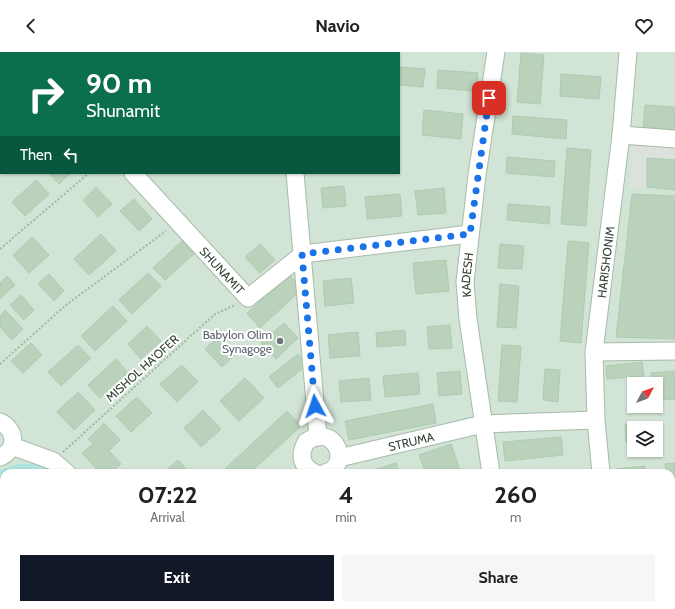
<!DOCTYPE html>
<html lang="en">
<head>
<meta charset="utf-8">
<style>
	body { margin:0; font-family:Cabin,sans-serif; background:#f6f6f6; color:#202124; height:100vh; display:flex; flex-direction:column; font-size:15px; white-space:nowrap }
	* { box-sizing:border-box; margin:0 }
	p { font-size:13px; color:#757577 }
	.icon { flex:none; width:22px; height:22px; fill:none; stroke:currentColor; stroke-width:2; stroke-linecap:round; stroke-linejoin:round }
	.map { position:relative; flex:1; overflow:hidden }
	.sheet { position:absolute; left:0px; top:417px; width:675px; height:140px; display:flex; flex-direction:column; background:#fff; border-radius:12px 12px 0 0; box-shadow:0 1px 3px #0004 }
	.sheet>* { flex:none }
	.guide { position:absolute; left:0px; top:0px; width:400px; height:122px; box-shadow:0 1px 3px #0004; background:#0b6e4f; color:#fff; overflow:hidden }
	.needle { width:26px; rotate:49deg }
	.buttons { position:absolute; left:627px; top:325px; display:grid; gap:8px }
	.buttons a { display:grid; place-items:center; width:36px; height:36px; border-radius:0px; background:#fff; box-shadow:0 1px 3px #0004; font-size:20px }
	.pin { position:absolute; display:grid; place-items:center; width:34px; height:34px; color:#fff; margin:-17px; border-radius:8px; box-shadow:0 2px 6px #0006 }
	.me { position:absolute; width:44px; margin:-22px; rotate:355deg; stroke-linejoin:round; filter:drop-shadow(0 0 3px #0008) }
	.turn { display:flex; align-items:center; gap:14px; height:84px; padding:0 20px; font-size:18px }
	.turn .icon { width:52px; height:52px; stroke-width:2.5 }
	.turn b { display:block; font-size:28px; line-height:34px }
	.then { display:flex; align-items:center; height:38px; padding:0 20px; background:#0003; gap:8px; font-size:15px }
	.eta { display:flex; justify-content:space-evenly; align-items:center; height:68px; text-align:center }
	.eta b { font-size:24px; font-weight:700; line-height:28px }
	.cta { display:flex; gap:8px; margin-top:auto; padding:8px 20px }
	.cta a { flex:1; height:46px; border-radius:0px; background:#111827; color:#fff; font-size:16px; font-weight:700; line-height:46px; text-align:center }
	.cta a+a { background:#f6f6f6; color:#202124 }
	header { display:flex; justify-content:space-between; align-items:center; height:52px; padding:0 20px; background:#fff; font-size:18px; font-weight:700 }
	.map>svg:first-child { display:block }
	.residential { fill:#d2e4d5; fill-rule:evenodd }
	.green { fill:#aee4e0 }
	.parking { fill:#dce1dc }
	.building { fill:#bad2bc; stroke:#adccb0 }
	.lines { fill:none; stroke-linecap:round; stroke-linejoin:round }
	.minor-casing { stroke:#a7bbaa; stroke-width:19 }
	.path { stroke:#99bd9d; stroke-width:2; stroke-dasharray:2 2; stroke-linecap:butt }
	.minor { stroke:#fff; stroke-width:17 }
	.route { stroke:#1a73e8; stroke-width:7; stroke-dasharray:0 12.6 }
	.worship-dot { fill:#6b7280; stroke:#fff; stroke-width:1.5 }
	.labels { text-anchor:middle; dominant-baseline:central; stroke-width:4; stroke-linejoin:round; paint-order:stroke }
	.street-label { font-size:12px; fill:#344235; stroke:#fff }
	.worship-label { font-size:12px; fill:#5b616d; stroke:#fff; text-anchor:end }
</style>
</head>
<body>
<header><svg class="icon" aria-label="back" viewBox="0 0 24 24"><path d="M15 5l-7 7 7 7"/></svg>Navio<svg class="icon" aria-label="heart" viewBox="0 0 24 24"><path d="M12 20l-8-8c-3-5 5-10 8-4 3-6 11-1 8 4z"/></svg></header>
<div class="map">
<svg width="675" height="557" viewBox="0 0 675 557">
	<rect width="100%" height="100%" fill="#e3f1e6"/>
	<!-- residential -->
	<path class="residential" d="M0,0H675V557H501L500,553H671V421H46L38,411L19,412L0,418ZM1,1H399V121H1ZM634,332H656V354H634ZM634,376H656V398H634Z
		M0,510L4,515V553H392L395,557H0Z"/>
	<!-- green -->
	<path class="green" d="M38,411L46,421H4V515L0,510V418L19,412Z
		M0,544L4,548V553H9L12,557H0Z
		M392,553H500L501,557H395Z"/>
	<!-- parking -->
	<path class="parking" d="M632,91L675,93V108L647,106V135L631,136Z
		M671,521L675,522V555L632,557L631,553H671Z"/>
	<!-- building -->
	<path class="building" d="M2,0L19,1H1L0,28V2Z
		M28,0H56L57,1H30Z
		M246,0H269L270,1H244Z
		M521,1L544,3L540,52L517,50Z
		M399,15L425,17L423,35L399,33Z
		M438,18L478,21L476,39L437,36Z
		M561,22L601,25L599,47L560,44Z
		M645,53L675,55V78L643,75Z
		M424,58L463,62L461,87L422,83Z
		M513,64L567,68L566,87L512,82Z
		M567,96L591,98L586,174L561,172Z
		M507,105L555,109L554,125L506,121Z
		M647,106L675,108V138L647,135Z
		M48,121H71L59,132Z
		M36,128L49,142L25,164L12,150Z
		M344,134L346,154L323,156L321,136Z
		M96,135L112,152L98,165L83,148Z
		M444,136L446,161L418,163L415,139Z
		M400,142L402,164L367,167L365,145Z
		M632,142L675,144V287L616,285Z
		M134,147L152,167L139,179L120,159Z
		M508,152L550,155L549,172L507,168Z
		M101,182L116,199L89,223L74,207Z
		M32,185L49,203L29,221L13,203Z
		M183,188L195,201L165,228L153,216Z
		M568,189L589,191L581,291L560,289Z
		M260,192L275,208L260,221L245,205Z
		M500,192L524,194L522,217L498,216Z
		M446,208L449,239L416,242L413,211Z
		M148,221L161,234L132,262L119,248Z
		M49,222L64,239L54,249L38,232Z
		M289,222L302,237L260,276L247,261Z
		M7,224L15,233L0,247V231Z
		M351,226L354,251L325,254L323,229Z
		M500,232L519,234L516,276L497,275Z
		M21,243L34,258L24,268L10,253Z
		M113,254L127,269L95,299L81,284Z
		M5,258L23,277L12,288L0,275V264Z
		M284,271L298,286L276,307L261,291Z
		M450,273L452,296L429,297L427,275Z
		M147,274L161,289L141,307L128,292Z
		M405,278L406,293L377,295L376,281Z
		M358,280L360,304L330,306L328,283Z
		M219,284L236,302L222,315L205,297Z
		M31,291L42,303L23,321L11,309Z
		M78,293L91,306L61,334L48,320Z
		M502,293L521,294L517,350L498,349Z
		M298,302L307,313L278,336L269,325Z
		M116,307L128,321L100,346L88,333Z
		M642,310L644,324L607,327L606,314Z
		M182,313L198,330L177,350L160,332Z
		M545,317L560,318L558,350L543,348Z
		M460,319L462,342L439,344L437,321Z
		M675,319V347L656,348V332H652L651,321Z
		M418,321L420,342L385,345L383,324Z
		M245,326L264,346L239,369L220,349Z
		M369,326L371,348L341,350L339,329Z
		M78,340L95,358L74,378L57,360Z
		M137,345L152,361L131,380L116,364Z
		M433,352L436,371L349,388L345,369Z
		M203,358L221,377L201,395L184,376Z
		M287,359L301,374L250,421H231L226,416Z
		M654,370V376H634V390H626L625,373Z
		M104,371L120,388L109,399L121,412L111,421H100L82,401L93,392L88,387Z
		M561,385L563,403L505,409L503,390Z
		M451,392L461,421H426L419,403Z
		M178,408L190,421H163Z
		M396,411L399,421H365Z
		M675,411V433L671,434V421H666L665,412Z
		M645,414V421H617L616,417Z
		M593,418V421H575V420Z
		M73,553H102L103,554L99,557H69Z
		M115,553H121L124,557H111Z
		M128,553H139L134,557H132Z
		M256,553H287L284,557H261Z
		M364,553H376L379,557H359Z
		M414,553H470L466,557H411Z
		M553,555V557H530Z"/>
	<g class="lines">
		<!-- minor casing -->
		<g class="minor-casing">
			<g id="minor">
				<path d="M71,1V0"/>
				<path d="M305,1V0"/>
				<path d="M621,83L675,87"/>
				<path id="s1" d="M133,121L248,246L303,202L470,182"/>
				<path d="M295,121L318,385"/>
				<path d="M594,300L675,299"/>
				<path d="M0,370C16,377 18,398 0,405"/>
				<path d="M12,394L53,409L67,421"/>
				<path id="s2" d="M339,406L483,372L596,368"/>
				<path d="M315,421C301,415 299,403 306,390C335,369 353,414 325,421"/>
				<path id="s3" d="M491,421L468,267L465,230L477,123L496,0"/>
				<path id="s4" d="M601,421L596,368L594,300L621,83L628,0"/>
				<path d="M206,553L211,557"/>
				<path d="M512,553V557"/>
				<path d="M615,553V557"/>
			</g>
		</g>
		<!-- path -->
		<path class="path" d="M0,197L89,121
			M0,312L66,253L166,179
			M63,400L215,262L235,253
			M488,557L491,553"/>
		<!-- minor -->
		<use href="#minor" class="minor"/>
	</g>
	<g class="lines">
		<!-- route -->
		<path class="route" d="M315,354L302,202L470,182L489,46"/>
	</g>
	<!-- markers -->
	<circle class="worship-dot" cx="280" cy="289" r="4"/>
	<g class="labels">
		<!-- street labels -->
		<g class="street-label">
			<text stroke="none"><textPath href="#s4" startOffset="212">HARISHONIM</textPath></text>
			<text stroke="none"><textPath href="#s1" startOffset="132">SHUNAMIT</textPath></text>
			<text stroke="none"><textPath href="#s3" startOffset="200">KADESH</textPath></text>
			<text transform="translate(142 316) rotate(-42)">MISHOL HA'OFER</text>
			<text stroke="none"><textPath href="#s2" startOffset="74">STRUMA</textPath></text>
		</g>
		<!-- worship labels -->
		<g class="worship-label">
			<text x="272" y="282">Babylon Olim<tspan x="272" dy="14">Synagoge</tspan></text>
		</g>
	</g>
</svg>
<div class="buttons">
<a><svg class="needle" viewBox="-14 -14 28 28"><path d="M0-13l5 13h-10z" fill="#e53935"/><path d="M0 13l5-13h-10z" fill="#757577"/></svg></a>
<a><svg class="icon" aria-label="layers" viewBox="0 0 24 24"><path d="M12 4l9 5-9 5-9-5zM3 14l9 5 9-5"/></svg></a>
</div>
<div class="pin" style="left:489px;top:46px;background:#d93025"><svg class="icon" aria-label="arrive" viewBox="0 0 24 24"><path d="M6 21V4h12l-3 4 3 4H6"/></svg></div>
<svg class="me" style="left:315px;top:354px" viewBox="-20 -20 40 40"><path d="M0-17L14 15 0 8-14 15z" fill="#1a73e8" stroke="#fff" stroke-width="4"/></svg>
<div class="guide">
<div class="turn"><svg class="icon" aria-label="right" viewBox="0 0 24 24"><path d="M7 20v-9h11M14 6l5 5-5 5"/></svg><div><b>90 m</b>Shunamit</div></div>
<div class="then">Then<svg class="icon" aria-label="left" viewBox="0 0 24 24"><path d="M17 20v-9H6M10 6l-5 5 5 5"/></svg></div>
</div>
<section class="sheet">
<div class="eta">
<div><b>07:22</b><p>Arrival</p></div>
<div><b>4</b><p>min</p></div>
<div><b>260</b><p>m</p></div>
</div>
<div class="cta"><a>Exit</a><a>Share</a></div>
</section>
</div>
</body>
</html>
